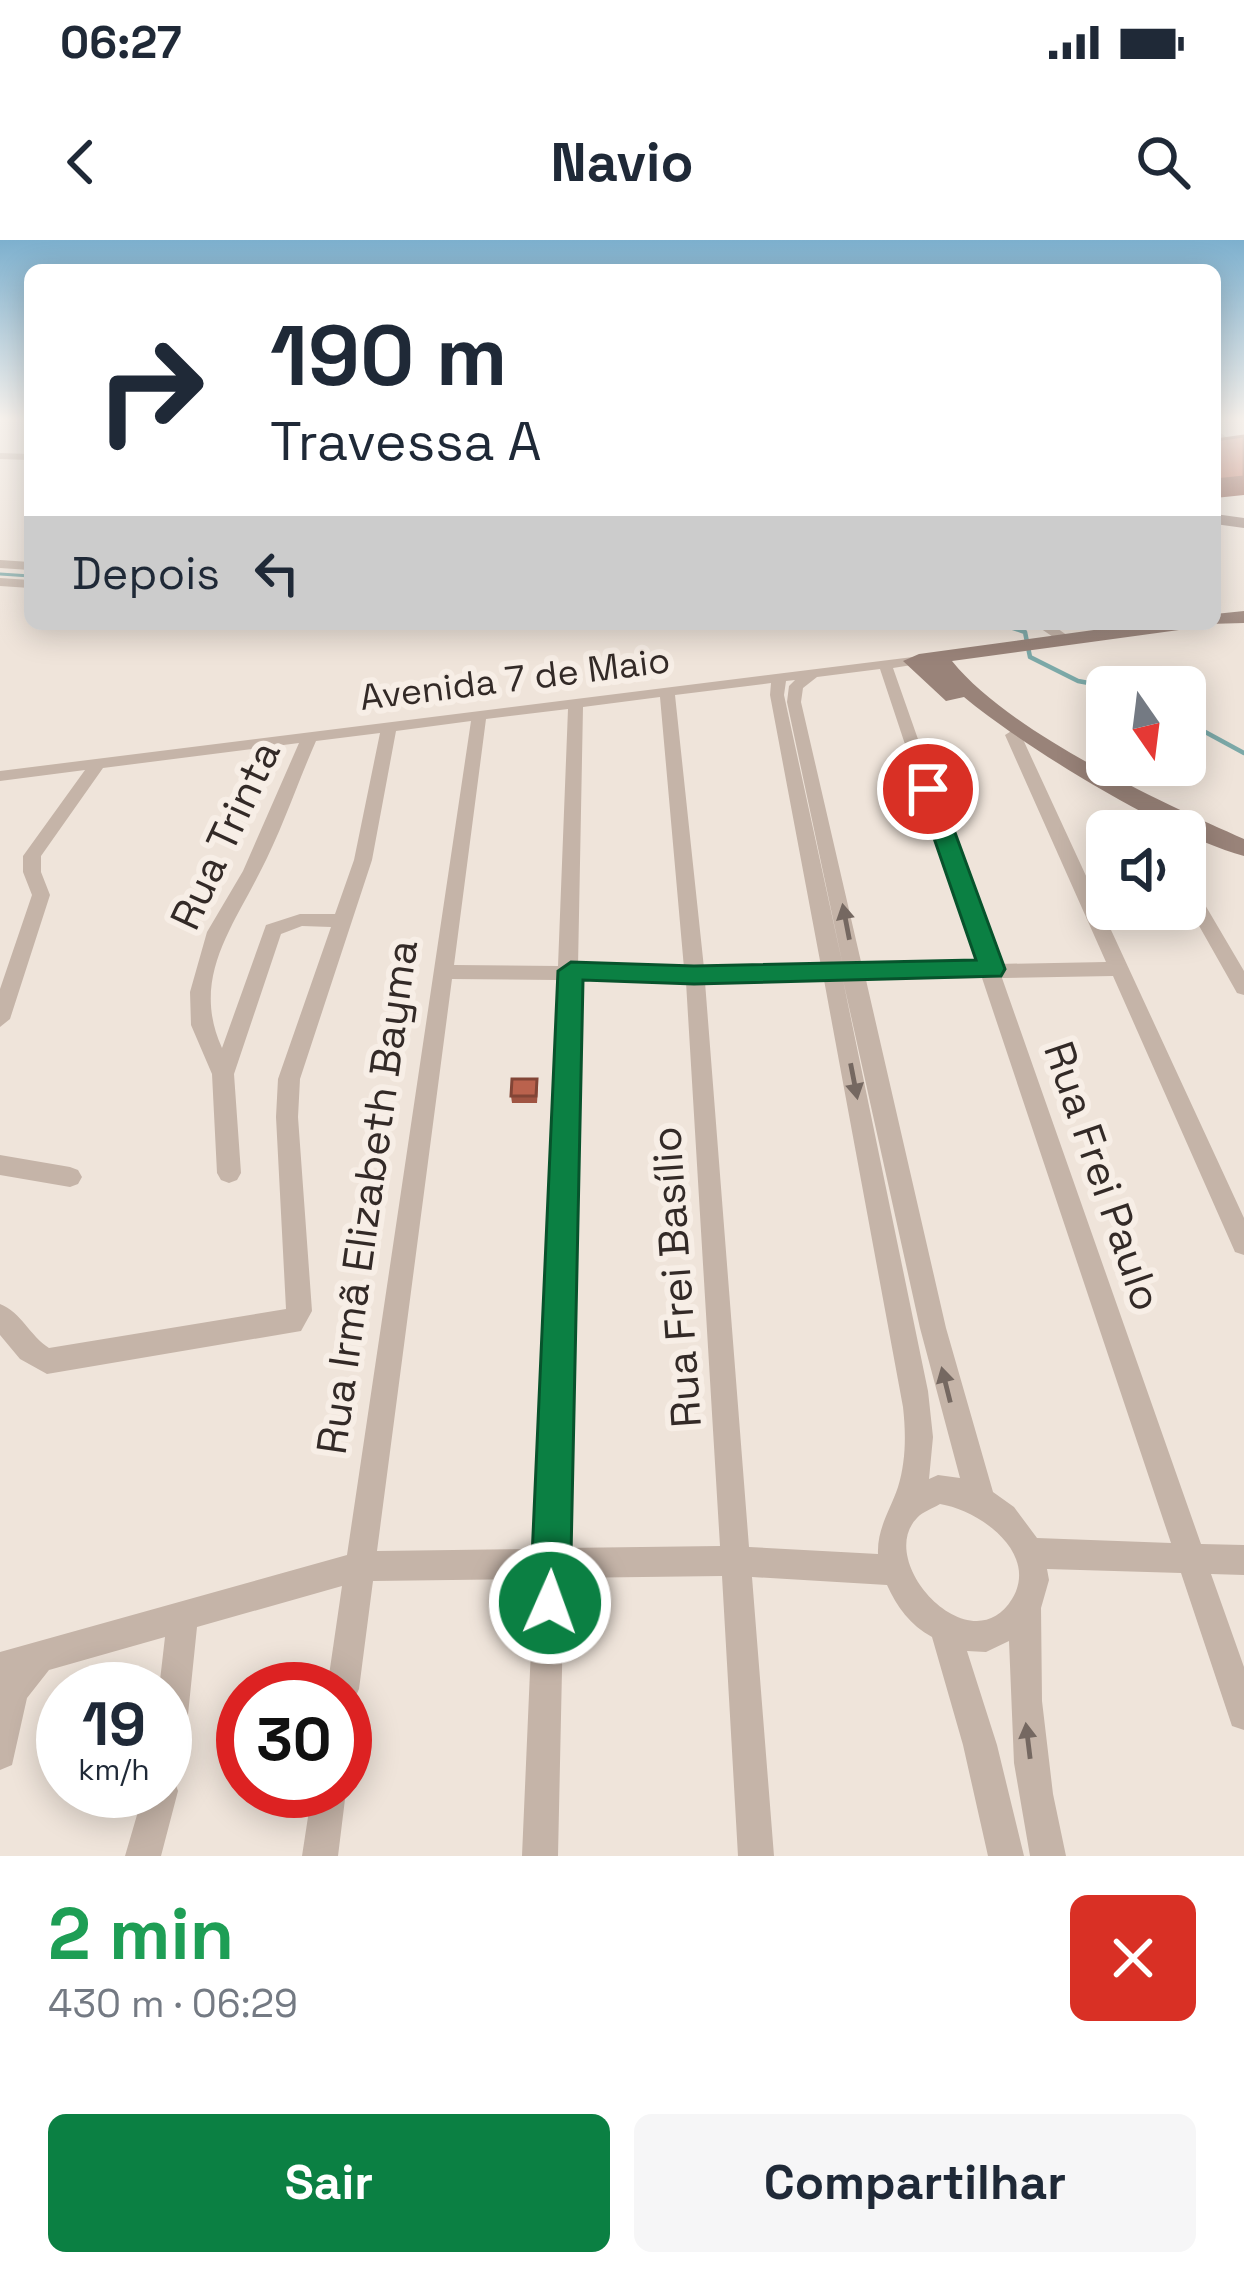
<!DOCTYPE html>
<html lang="pt">
<head>
<meta charset="utf-8">
<style>
	body { margin:0; font-family:"Space Grotesk",sans-serif; background:#f6f6f7; color:#1f2937; height:100vh; display:flex; flex-direction:column; font-size:45px; white-space:nowrap }
	* { box-sizing:border-box; margin:0 }
	p { font-size:39px; color:#747a83 }
	.icon { flex:none; width:66px; height:66px; fill:none; stroke:currentColor; stroke-width:2; stroke-linecap:round; stroke-linejoin:round }
	.map { position:relative; height:1616px; overflow:hidden }
	.side { display:flex; flex-direction:column; background:#fff; flex:1 }
	.side>* { flex:none }
	.guide { position:absolute; left:24px; top:24px; width:1197px; height:366px; border-radius:18px; box-shadow:0 6px 30px #0003; background:#fff; color:#1f2937; overflow:hidden }
	.needle { width:78px; rotate:166deg }
	.tools { position:absolute; left:1086px; top:426px; display:grid; gap:24px }
	.tools a { display:grid; place-items:center; width:120px; height:120px; border-radius:18px; background:#fff; box-shadow:0 6px 30px #0003; font-size:60px }
	.speed { position:absolute; left:36px; top:1422px; display:flex; gap:24px; font-size:60px; font-weight:700; text-align:center }
	.speed>* { display:grid; place-content:center; width:156px; height:156px; border-radius:50%; background:#fff; box-shadow:0 6px 30px #0003; line-height:1 }
	.speed small { font-size:30px; font-weight:400 }
	.speed .limit { border:18px solid #d22; background:#fff; color:#111 }
	.pin { position:absolute; display:grid; place-items:center; width:102px; height:102px; color:#fff; margin:-51px; border:6px solid #fff; border-radius:50%; box-shadow:0 3px 12px #0007 }
	.me { position:absolute; width:132px; margin:-66px; rotate:2deg; stroke-linejoin:round; filter:drop-shadow(0 0 9px #0008) }
	.turn { display:flex; align-items:center; gap:42px; height:252px; padding:0 48px; font-size:54px }
	.turn .icon { width:156px; height:156px; stroke-width:2.5 }
	.turn b { display:block; font-size:84px; line-height:102px }
	.then { display:flex; align-items:center; height:114px; padding:0 48px; background:#0003; gap:24px; font-size:45px }
	.round { display:grid; place-items:center; flex:none; width:126px; height:126px; border-radius:18px; background:#f6f6f7 }
	.summary { display:flex; align-items:center; justify-content:space-between; height:204px; padding:0 48px }
	h1 { font-size:72px; font-weight:700; line-height:90px; color:#1e9e55 }
	.button { display:flex; gap:24px; margin-top:auto; padding:24px 48px }
	.button a { flex:1; height:138px; border-radius:18px; background:#0b8043; color:#fff; font-size:48px; font-weight:700; line-height:138px; text-align:center }
	.button a+a { background:#f6f6f7; color:#1f2937 }
	.status { display:flex; justify-content:space-between; align-items:center; height:84px; padding:0 60px; background:#fff; direction:ltr }
	.status svg { height:33px; fill:currentColor }
	header { display:flex; justify-content:space-between; align-items:center; height:156px; padding:0 48px; background:#fff; font-size:54px; font-weight:700 }
	.map>svg:first-child { display:block }
	.lines { fill:none; stroke-linecap:round; stroke-linejoin:round }
	.stream-far1 { stroke:#7ca9a8; stroke-width:3 }
	.stream { stroke:#7ca9a8; stroke-width:4.5 }
	.street { fill:#c5b4a8; fill-rule:evenodd }
	.secondary { fill:#998379; fill-rule:evenodd }
	.wall { fill:#a05442 }
	.shaded-wall { fill:#824536 }
	.building { fill:#ba624d; stroke:#824536; stroke-width:3 }
	.oneway { fill:#756861 }
	.route { fill:#0b8043; stroke:#07532c; stroke-width:3 }
	.labels { text-anchor:middle; dominant-baseline:central; stroke-width:12; stroke-linejoin:round; paint-order:stroke }
	.far-street-label { font-size:36px; fill:#332a27; stroke:#f7eee6 }
	.street-label { font-size:42px; fill:#332a27; stroke:#f7eee6 }
</style>
</head>
<body>
<div class="status"><b>06:27</b><svg viewBox="0 0 49 12"><path d="M0 12V9h3v3zM5 12V6h3v6zM10 12V3h3v9zM15 12V0h3v12zM26 1h20v11H26zM47 4h2v5h-2z"/></svg></div>
<header><svg class="icon" aria-label="back" viewBox="0 0 24 24"><path d="M15 5l-7 7 7 7"/></svg>Navio<svg class="icon" aria-label="search" viewBox="0 0 24 24"><circle cx="10" cy="10" r="6"/><path d="M15 15l6 6"/></svg></header>
<div class="map">
<svg width="1244" height="1616" viewBox="0 0 1244 1616">
	<rect width="100%" height="100%" fill="#efe4da"/>
	<g class="lines">
		<!-- stream-far1 -->
		<path class="stream-far1" d="M0,334L30,336"/>
		<!-- stream -->
		<path class="stream" d="M1001,384L1025,392L1030,417L1078,441L1110,447
			M1185,481L1244,513"/>
		<!-- street -->
		<path class="street" d="M1215,191L1219,192L1241,207L1232,209L1215,198Z
			M0,213L30,214V220L0,219Z
			M0,320L30,322V330L0,328Z
			M0,338L30,340V348L0,346Z
			M1034,384H1051L1074,400L1062,403Z
			M913,417L918,418V424L893,428L997,724L1106,722L1005,495L1013,490L1021,495L1244,978V1015L1235,1012L1113,736L1002,738L1201,1304L1244,1305V1335L1211,1334L1244,1427V1490L1232,1486L1181,1333L1047,1329L1049,1340L1041,1368L1042,1461L1053,1554L1066,1616H1030L1014,1523L1009,1401L986,1412L967,1411L997,1505L1024,1616H988L963,1505L932,1397C910,1385 897,1367 887,1345L752,1337L774,1616H738L722,1336L564,1338L558,1616H522L534,1339L373,1341L359,1449L354,1460L345,1464V1449H327L342,1346L197,1387L182,1533L176,1545L178,1551L161,1616H125L144,1551H165V1449H159L165,1397L49,1430L27,1458L12,1525L0,1530V1412L347,1315L471,481L396,491L372,620L300,839L298,877L312,1071L301,1091L47,1134L20,1119L0,1095V1064C21,1072 30,1096 49,1108L286,1069L276,877L278,839L331,687L302,686L281,694L234,834L241,933L237,940L229,943L221,940L217,933L212,834L191,785L190,752L207,692L243,631L299,503L103,528L41,616V632L50,655L10,779L0,787V749L32,655L23,632V616L85,530L0,541V531ZM880,429L978,724L862,726L801,462L803,448L817,437ZM795,440L789,446L787,462L843,726L784,455L786,441ZM771,443L770,455L821,726L704,728L675,455ZM660,457L684,728L578,727L583,467ZM568,469L558,726L454,725L486,479ZM380,493L354,620L335,674H300L266,685L222,808C191,740 231,690 260,632C282,590 297,544 316,501ZM982,738L1171,1303L1037,1298L1014,1267L993,1252L946,1088L866,740ZM452,739L557,740L535,1309L377,1311ZM824,740L903,1167C906,1194 906,1221 898,1247C890,1271 877,1288 878,1314L749,1307L705,742ZM843,740L920,1088L960,1238L938,1235L929,1239L933,1197L928,1151ZM577,741L686,742L720,1306L564,1308ZM940,1264C979,1270 1040,1313 1012,1359C971,1426 874,1322 917,1278C922,1272 934,1268 940,1264Z
			M1185,639L1191,641L1244,731V755L1237,753L1185,661Z
			M0,915L70,927L78,930L82,937L78,944L70,947L0,935Z
			M345,1549L346,1551L338,1616H302L312,1551Z"/>
		<!-- secondary -->
		<path class="secondary" d="M1215,274L1244,278V288L1215,284Z
			M1244,371V383L1208,384H1215V374Z
			M1137,384H1189L1179,390L952,421C1009,492 1160,562 1244,599V616C1169,596 1024,507 964,457L946,461L903,421L919,414Z"/>
	</g>
	<!-- wall -->
	<path class="wall" d="M538,846L537,863H512L511,856Z"/>
	<!-- shaded-wall -->
	<path class="shaded-wall" d="M1244,237V255L1215,258V240Z"/>
	<!-- building -->
	<path class="building" d="M1244,196V237L1215,240V200Z
		M512,839H537L536,856H511Z"/>
	<!-- one-way arrows -->
	<defs><path id="oneway-solid" d="M-6-.8H1V-3.2L6.5 0L1 3.2V.8H-6Z" transform="scale(3)"/></defs>
	<g class="oneway">
		<use href="#oneway-solid" transform="translate(846 682) rotate(-101)"/>
		<use href="#oneway-solid" transform="translate(854 841) rotate(79)"/>
		<use href="#oneway-solid" transform="translate(946 1145) rotate(-104)"/>
		<use href="#oneway-solid" transform="translate(1028 1501) rotate(-97)"/>
	</g>
	<!-- sky -->
	<linearGradient id="sky" x2="0" y2="1"><stop stop-color="#7db0ce"/><stop offset="0.44" stop-color="#f8f3ee"/><stop offset="1" stop-color="#f8f3ee" stop-opacity="0"/></linearGradient>
	<rect width="1244" height="406" fill="url(#sky)"/>
	<!-- route -->
	<path class="route" d="M928,543L939,549L1005,729L1001,736L694,744L583,740L570,1363L564,1377L550,1383L536,1377L530,1363L558,731L571,722L694,726L976,720L917,549Z"/>
	<g class="labels">
		<!-- far-street labels -->
		<g class="far-street-label">
			<text transform="translate(515 439) rotate(-7)">Avenida 7 de Maio</text>
		</g>
		<!-- street labels -->
		<g class="street-label">
			<text transform="translate(225 595) rotate(-65)">Rua Trinta</text>
			<text transform="translate(1103 936) rotate(71)">Rua Frei Paulo</text>
			<text transform="translate(367 957) rotate(-82)">Rua Irmã Elizabeth Bayma</text>
			<text transform="translate(676 1037) rotate(-94)">Rua Frei Basílio</text>
		</g>
	</g>
</svg>
<div class="tools">
<a><svg class="needle" viewBox="-14 -14 28 28"><path d="M0-13l5 13h-10z" fill="#e53935"/><path d="M0 13l5-13h-10z" fill="#747a83"/></svg></a>
<a><svg class="icon" aria-label="sound" viewBox="0 0 24 24"><path d="M4 9h4l5-4v14l-5-4H4zM17 9q2 3 0 6"/></svg></a>
</div>
<div class="speed"><div>19<small>km/h</small></div><div class="limit">30</div></div>
<div class="pin" style="left:928px;top:549px;background:#d93025"><svg class="icon" aria-label="arrive" viewBox="0 0 24 24"><path d="M6 21V4h12l-3 4 3 4H6"/></svg></div>
<svg class="me" style="left:550px;top:1363px" viewBox="-20 -20 40 40"><circle r="17" fill="#0b8043" stroke="#fff" stroke-width="3"/><path d="M0-11L8 9 0 5-8 9z" fill="#fff"/></svg>
<div class="guide">
<div class="turn"><svg class="icon" aria-label="right" viewBox="0 0 24 24"><path d="M7 20v-9h11M14 6l5 5-5 5"/></svg><div><b>190 m</b>Travessa A</div></div>
<div class="then">Depois<svg class="icon" aria-label="left" viewBox="0 0 24 24"><path d="M17 20v-9H6M10 6l-5 5 5 5"/></svg></div>
</div>
</div>
<section class="side">
<div class="summary"><div><h1>2 min</h1><p>430 m · 06:29</p></div><a class="round" style="background:#d93025;color:#fff"><svg class="icon" aria-label="close" viewBox="0 0 24 24"><path d="M6 6l12 12M18 6L6 18"/></svg></a></div>
<div class="button"><a>Sair</a><a>Compartilhar</a></div>
</section>
</body>
</html>
